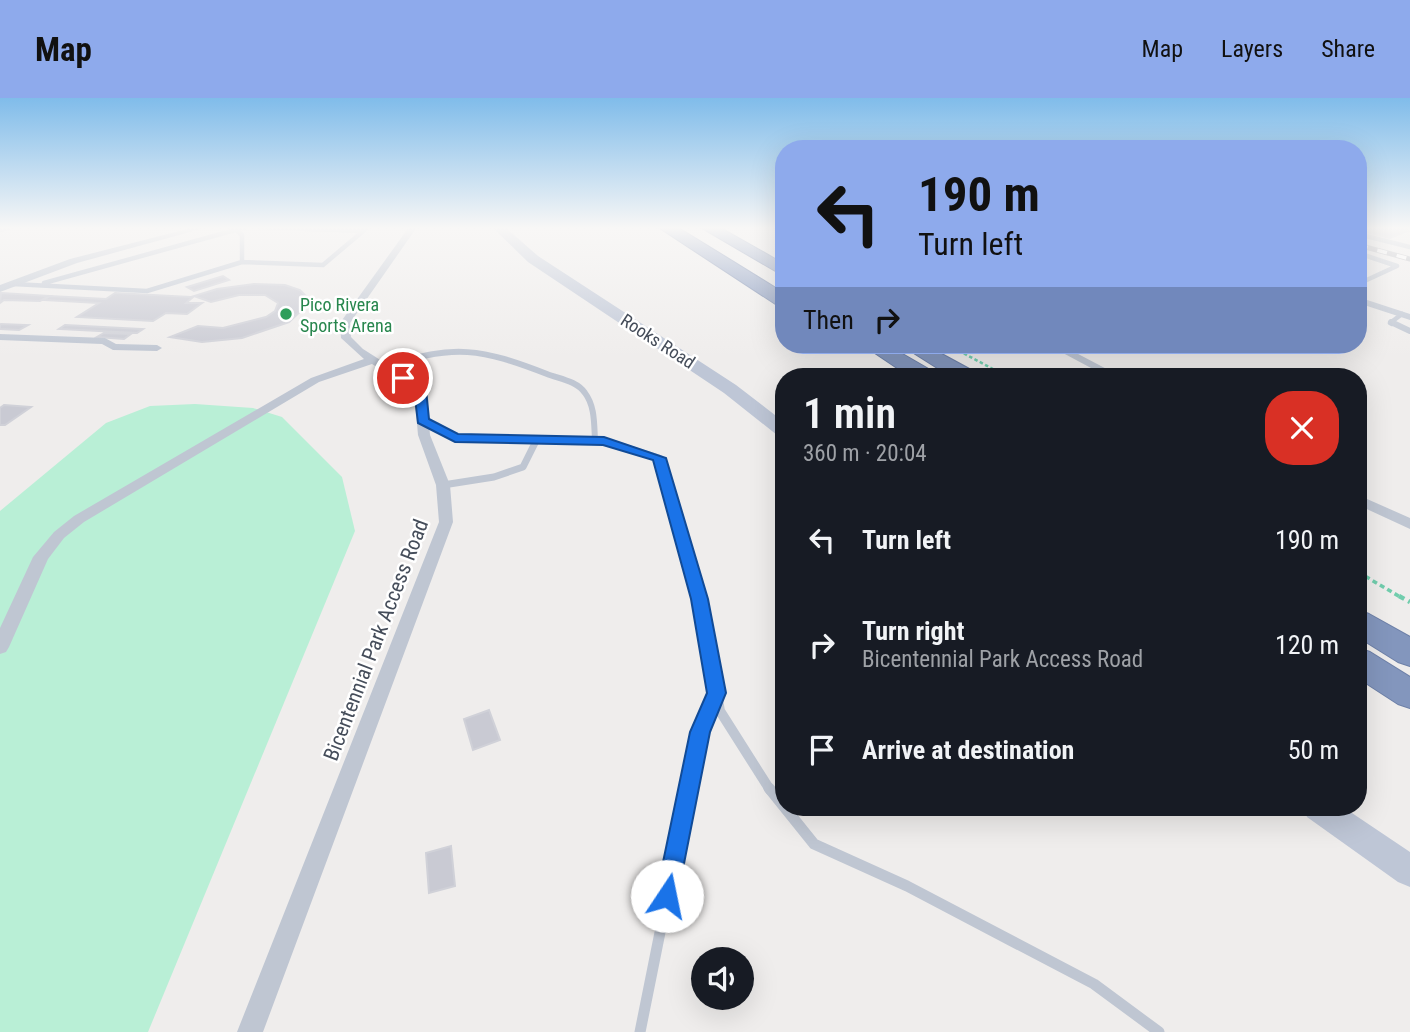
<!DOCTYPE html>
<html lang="en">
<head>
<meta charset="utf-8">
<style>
	body { margin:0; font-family:"Roboto Condensed",sans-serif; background:#20242c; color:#f1f3f6; height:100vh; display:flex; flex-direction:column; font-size:26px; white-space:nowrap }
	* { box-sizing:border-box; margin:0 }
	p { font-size:23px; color:#9ea1a6 }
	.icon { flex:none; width:38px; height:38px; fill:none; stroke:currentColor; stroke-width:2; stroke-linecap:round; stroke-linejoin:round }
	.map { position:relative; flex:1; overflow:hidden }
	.sheet { position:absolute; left:775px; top:270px; width:592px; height:448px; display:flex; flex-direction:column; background:#171b24; border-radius:28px; box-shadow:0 7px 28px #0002 }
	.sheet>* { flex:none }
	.guide { position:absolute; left:775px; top:42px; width:592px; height:214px; border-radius:28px; box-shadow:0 7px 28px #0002; background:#8eaaec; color:#111; overflow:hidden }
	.buttons { position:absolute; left:691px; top:849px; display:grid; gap:14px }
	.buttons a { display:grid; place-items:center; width:63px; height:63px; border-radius:50%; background:#171b24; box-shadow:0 7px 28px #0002; font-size:35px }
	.pin { position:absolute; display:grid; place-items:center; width:60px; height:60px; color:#fff; margin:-30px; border:4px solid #fff; border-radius:50%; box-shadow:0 2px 7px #0007 }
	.me { position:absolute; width:77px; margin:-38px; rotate:11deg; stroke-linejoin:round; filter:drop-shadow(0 0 5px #0008) }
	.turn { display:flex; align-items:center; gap:24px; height:147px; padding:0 28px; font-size:32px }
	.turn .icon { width:91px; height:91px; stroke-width:2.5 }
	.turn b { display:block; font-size:49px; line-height:60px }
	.then { display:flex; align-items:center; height:66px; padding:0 28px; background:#0003; gap:14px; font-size:26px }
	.round { display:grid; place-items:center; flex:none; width:74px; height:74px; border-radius:28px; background:#20242c }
	.head { display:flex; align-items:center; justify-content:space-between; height:119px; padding:0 28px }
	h1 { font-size:42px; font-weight:600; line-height:52px }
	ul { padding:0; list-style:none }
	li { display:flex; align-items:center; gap:21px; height:105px; padding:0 28px }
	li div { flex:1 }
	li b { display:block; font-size:26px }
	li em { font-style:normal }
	header { display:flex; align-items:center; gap:42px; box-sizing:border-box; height:98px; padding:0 35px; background:#8eaaec; color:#111 }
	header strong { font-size:33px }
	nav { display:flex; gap:38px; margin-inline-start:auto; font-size:24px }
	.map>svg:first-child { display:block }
	.green { fill:#b9efd6 }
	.building { fill:#c9cad3; stroke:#d0d1d8; stroke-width:2 }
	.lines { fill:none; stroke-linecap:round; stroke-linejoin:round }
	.highway-casing { stroke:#6e81a8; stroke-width:2 }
	.path-far2 { stroke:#71cdad; stroke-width:2.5; stroke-dasharray:3.5 2.5; stroke-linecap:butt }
	.path-far1 { stroke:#71cdad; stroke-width:3.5; stroke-dasharray:5 3.5; stroke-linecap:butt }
	.path { stroke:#71cdad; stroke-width:4.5; stroke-dasharray:6 4.5; stroke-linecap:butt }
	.lane-far4 { stroke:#bfc6d2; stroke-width:4.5 }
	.lane-far3 { stroke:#bfc6d2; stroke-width:6 }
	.lane-far2 { stroke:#bfc6d2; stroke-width:7 }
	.lane-far1 { stroke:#bfc6d2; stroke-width:10 }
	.lane { stroke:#bfc6d2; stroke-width:11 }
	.street { fill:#bfc6d2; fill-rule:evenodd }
	.secondary { fill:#bec6d6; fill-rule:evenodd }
	.highway { fill:#8396bd; fill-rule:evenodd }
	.rail-casing { stroke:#aeb0b7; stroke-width:5 }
	.rail { stroke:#fff; stroke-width:3.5; stroke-dasharray:10; stroke-linecap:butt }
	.route { fill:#1a73e8; stroke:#114b97; stroke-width:2 }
	.leisure-dot { fill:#2e9e5b; stroke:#fff; stroke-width:2.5 }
	.labels { text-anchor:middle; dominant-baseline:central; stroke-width:5; stroke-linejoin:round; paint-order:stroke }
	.far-leisure-label { font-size:18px; fill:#27864d; stroke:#fff; text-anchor:start }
	.far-street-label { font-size:18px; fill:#454d5a; stroke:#fff }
	.street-label { font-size:21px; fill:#454d5a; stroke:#fff }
</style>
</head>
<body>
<header>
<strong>Map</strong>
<nav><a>Map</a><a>Layers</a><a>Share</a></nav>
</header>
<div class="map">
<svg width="1410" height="934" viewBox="0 0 1410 934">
	<rect width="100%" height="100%" fill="#efedec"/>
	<!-- green -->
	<path class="green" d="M195,306L253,310L282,319L342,379L355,433L148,934H0V413L106,325L150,308Z"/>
	<!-- building -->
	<path class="building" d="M1358,129H1410V132L1390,140L1358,132Z
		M223,178L229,182L194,193L187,189Z
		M254,186L285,187L300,192L307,199L306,208L289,224L242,240L202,244L170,239L198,228L223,230L266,219L275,213L278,205L265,197H239L211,204L194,198L217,191Z
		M1,195L50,198L40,203L4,202L0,205Z
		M115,195L193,199L186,205H202L187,216L166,215L153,223L77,219L99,205L43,202L50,198L106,201Z
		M0,227L1,226L28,227L19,232L0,231Z
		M65,227L143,231L137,235L59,231Z
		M104,235L131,236L124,241L97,239Z
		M4,307L31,309L5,327H0V310Z
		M489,612L500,642L473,652L464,621Z
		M451,748L455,788L429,795L426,755Z"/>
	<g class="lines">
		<!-- highway casing -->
		<g class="highway-casing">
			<path id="highway" d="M658,129H677L784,195V209L777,207Z
				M700,129H719L784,166V178Z
				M863,247H887L932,273L935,278H909Z
				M901,247H925L973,273L976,278H950Z
				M1358,512L1369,516L1410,539V568L1398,564L1358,539Z
				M1358,550L1370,554L1410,579V610L1398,606L1358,580Z"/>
		</g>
		<!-- path-far2 -->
		<path class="path-far2" d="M948,247L1006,278"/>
		<!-- path-far1 -->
		<path class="path-far1" d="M1358,474L1402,500"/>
		<!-- path -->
		<path class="path" d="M1399,498L1410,504"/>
		<!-- lane-far4 -->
		<path class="lane-far4" d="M233,129L242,137V164
			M253,129L363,133
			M0,132L12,129
			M1358,136L1410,149
			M1358,155L1397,168L1358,186
			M44,185L246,129
			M13,186L147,193L242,164L323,167L368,129
			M1392,226L1390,225L1402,216"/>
		<!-- lane-far3 -->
		<path class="lane-far3" d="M1391,224L1410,233
			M386,269C454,245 482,251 547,276C560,281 577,283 585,295C595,308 594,326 595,342
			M423,323L455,340L604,343L617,347
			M534,347L537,341"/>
		<!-- lane-far2 -->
		<path class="lane-far2" d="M611,345L659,360L700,500
			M443,387L494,379L523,369L535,345"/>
		<!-- lane-far1 -->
		<path class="lane-far1" d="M699,498L720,613L770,692
			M688,692L700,634L716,596"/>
		<!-- lane -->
		<path class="lane" d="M769,690L814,746L907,788L1094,886L1159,934
			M640,934L689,690"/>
		<!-- street -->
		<path class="street" d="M195,129H208L77,165L0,194V187L70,161Z
			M409,129H417L350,225L351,239L363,251L426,291L430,337L450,387L453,424L263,934H237L439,424L436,387L418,337L414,292L372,266L319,284L84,424L64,440L48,461L9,549L6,554L0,556V530L33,459L54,434L74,418L311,280L364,261L341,240L340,225Z
			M1358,199L1410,216V222L1358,205Z
			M0,236L105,240L116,246L157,247L162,250L157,253L113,252L102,246L0,242Z
			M1048,247H1061L1120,278H1106Z
			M1358,397L1410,420V431L1358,407Z"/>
		<!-- secondary -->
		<path class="secondary" d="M492,129H505L538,158L736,287L784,324V339L777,337L724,295L528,164Z
			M1303,709H1343L1410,754V789L1398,784L1307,719Z"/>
		<!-- highway -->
		<use href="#highway" class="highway"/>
		<!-- rail casing -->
		<g class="rail-casing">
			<path id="rail" d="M1358,147L1410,161"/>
		</g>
		<!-- rail -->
		<use href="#rail" class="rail"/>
	</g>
	<!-- sky -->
	<linearGradient id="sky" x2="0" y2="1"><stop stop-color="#80bcea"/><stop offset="0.5" stop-color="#f8f7f6"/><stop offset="1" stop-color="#f8f7f6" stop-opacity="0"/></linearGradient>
	<rect width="1410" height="260" fill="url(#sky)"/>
	<!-- route -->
	<path class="route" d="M403,276L426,291L429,321L458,336L604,339L666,360L708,501L726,595L710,634L676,806L667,809L659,806L656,798L690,634L707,595L691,501L653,362L603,347L455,344L418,325L414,292L397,280Z"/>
	<!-- markers -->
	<circle class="leisure-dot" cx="286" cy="216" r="7"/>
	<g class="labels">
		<!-- far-leisure labels -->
		<g class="far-leisure-label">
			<text x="300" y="206">Pico Rivera<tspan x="300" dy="21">Sports Arena</tspan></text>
		</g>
		<!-- far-street labels -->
		<g class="far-street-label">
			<text transform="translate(658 243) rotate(33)">Rooks Road</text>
		</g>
		<!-- street labels -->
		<g class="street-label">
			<text transform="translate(376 542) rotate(-69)">Bicentennial Park Access Road</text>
		</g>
	</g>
</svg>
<div class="buttons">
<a><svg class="icon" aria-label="sound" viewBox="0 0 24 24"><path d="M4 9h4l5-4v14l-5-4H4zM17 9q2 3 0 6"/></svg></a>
</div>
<div class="pin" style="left:403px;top:280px;background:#d93025"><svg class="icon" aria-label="arrive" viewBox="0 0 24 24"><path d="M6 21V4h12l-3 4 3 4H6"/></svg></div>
<svg class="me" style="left:667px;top:798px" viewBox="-20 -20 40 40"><circle r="19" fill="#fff"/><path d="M0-13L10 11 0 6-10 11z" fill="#1a73e8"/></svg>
<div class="guide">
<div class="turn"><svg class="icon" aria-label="left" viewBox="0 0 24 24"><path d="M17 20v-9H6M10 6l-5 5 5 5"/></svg><div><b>190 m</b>Turn left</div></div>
<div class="then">Then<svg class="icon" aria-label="right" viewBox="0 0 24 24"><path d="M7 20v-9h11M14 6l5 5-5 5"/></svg></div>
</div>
<section class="sheet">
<div class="head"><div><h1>1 min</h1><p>360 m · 20:04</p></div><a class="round" style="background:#d93025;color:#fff"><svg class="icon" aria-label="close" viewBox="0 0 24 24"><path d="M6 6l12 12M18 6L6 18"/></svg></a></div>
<ul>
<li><svg class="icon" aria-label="left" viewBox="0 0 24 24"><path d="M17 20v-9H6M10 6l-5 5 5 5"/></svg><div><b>Turn left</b></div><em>190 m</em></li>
<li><svg class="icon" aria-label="right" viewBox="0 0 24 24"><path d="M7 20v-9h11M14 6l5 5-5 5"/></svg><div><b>Turn right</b><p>Bicentennial Park Access Road</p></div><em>120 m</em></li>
<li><svg class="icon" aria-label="arrive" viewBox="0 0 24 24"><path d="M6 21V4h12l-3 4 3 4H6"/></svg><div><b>Arrive at destination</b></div><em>50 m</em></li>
</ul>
</section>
</div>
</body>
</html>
